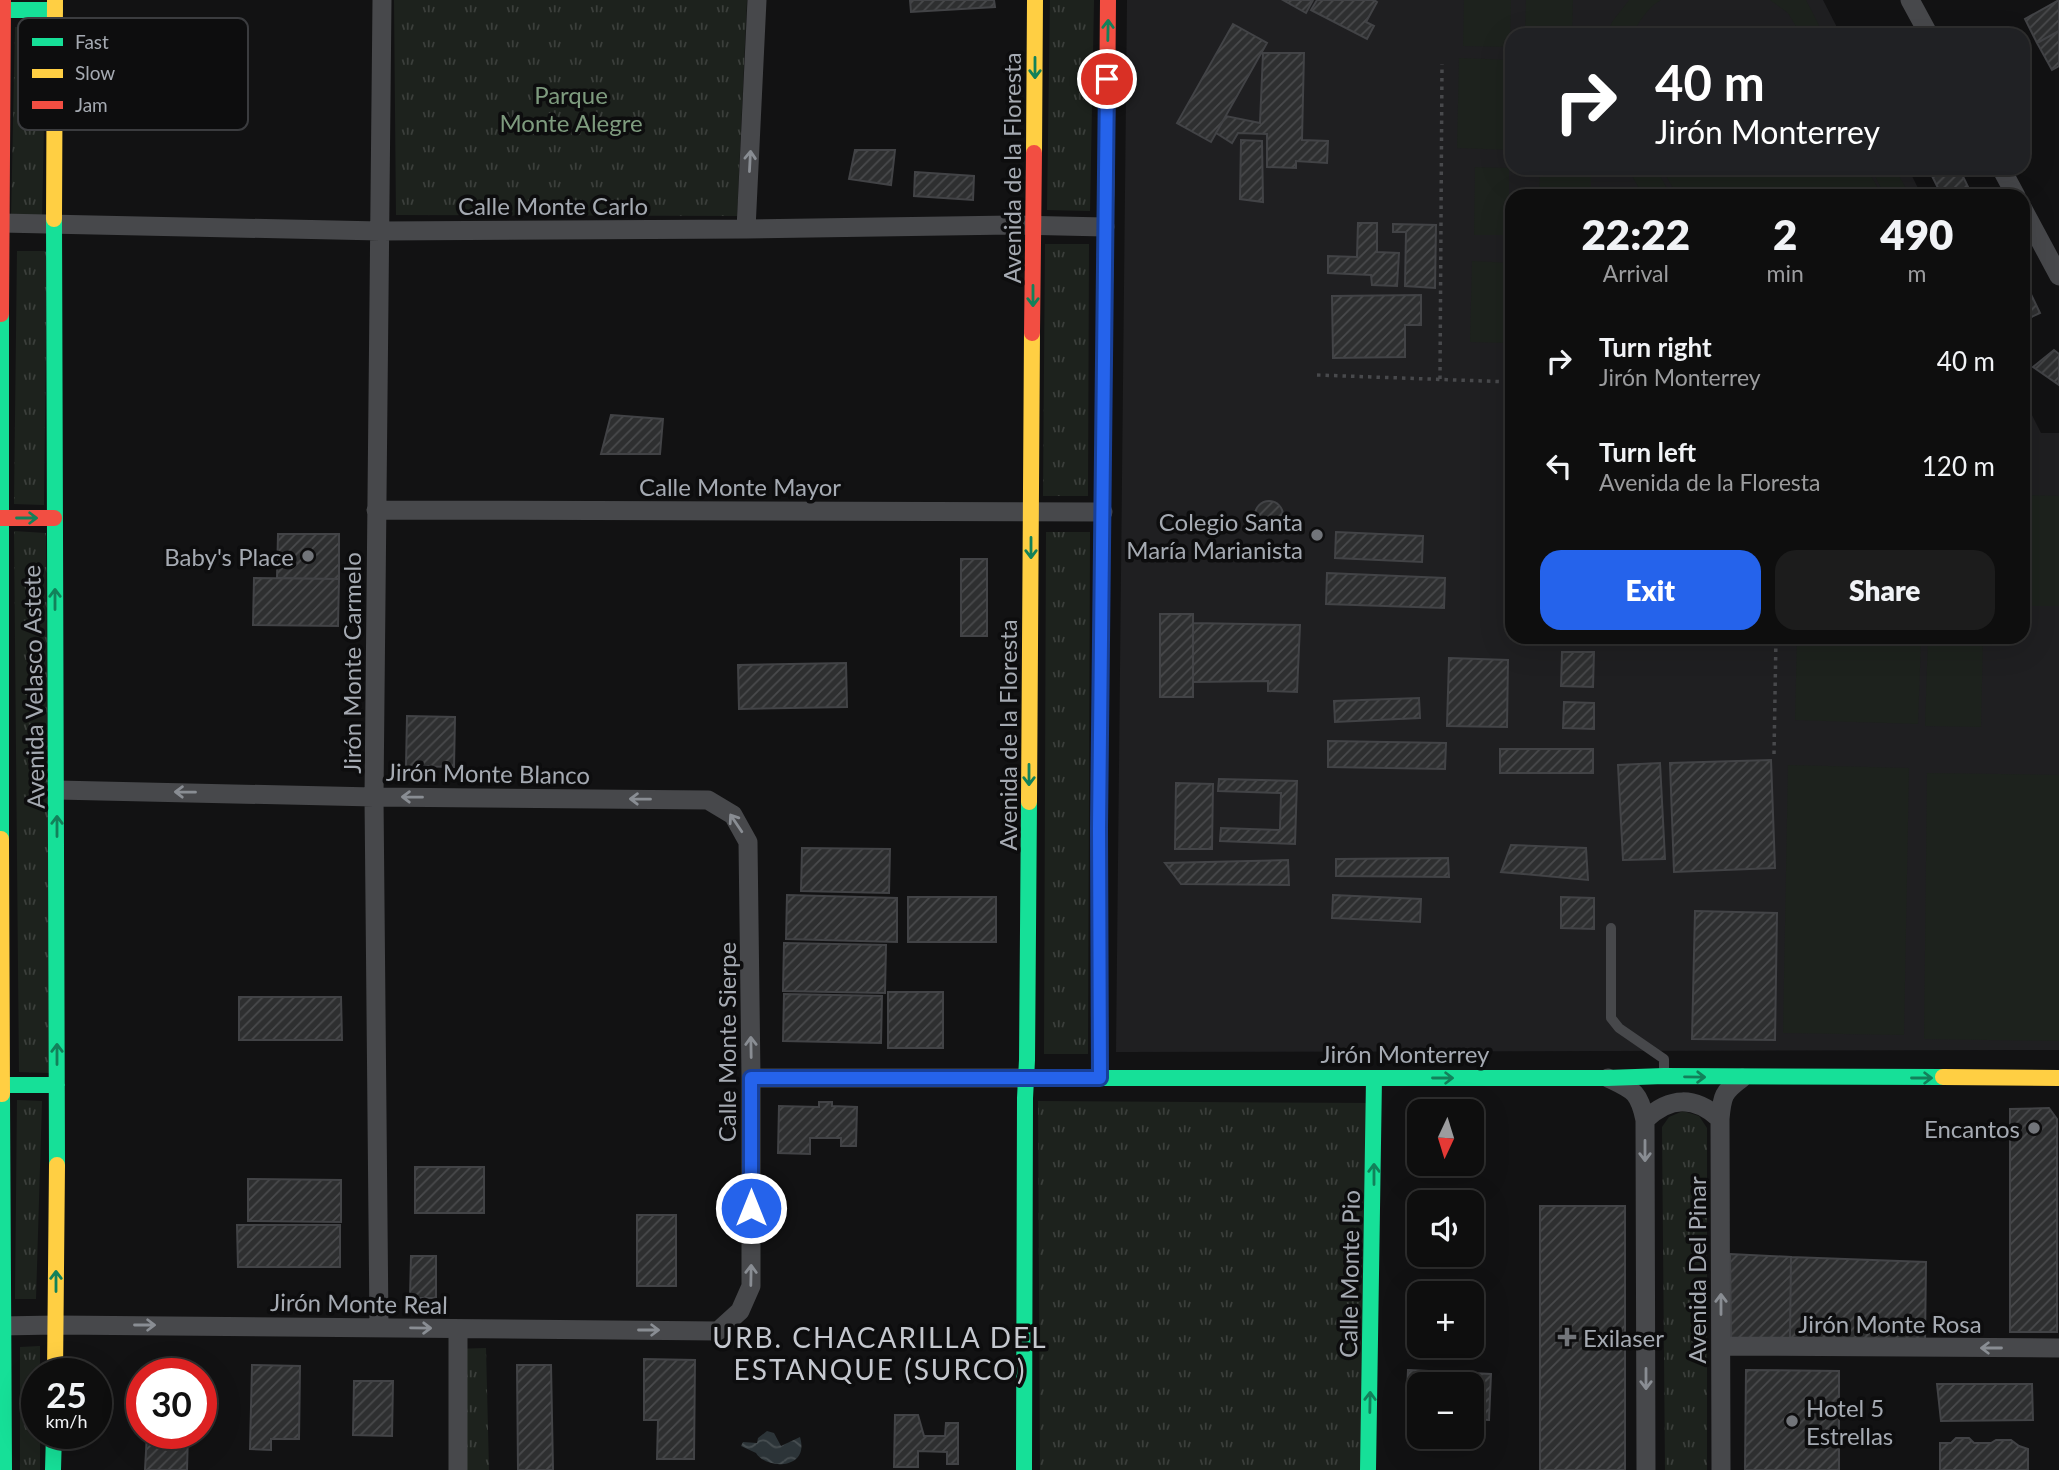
<!DOCTYPE html>
<html lang="en">
<head>
<meta charset="utf-8">
<style>
	body { margin:0; font-family:Lato,sans-serif; background:#1c1c1c; color:#f1f3f6; height:100vh; display:flex; flex-direction:column; font-size:26px; white-space:nowrap }
	* { box-sizing:border-box; margin:0 }
	p { font-size:23px; color:#9b9c9e }
	.icon { flex:none; width:38px; height:38px; fill:none; stroke:currentColor; stroke-width:2; stroke-linecap:round; stroke-linejoin:round }
	.map { position:relative; flex:1; overflow:hidden }
	.sheet { position:absolute; left:1505px; top:189px; width:525px; height:455px; display:flex; flex-direction:column; background:#0e0e0e; border-radius:21px; box-shadow:0 7px 28px #0002,0 0 0 2px #2e2e2e }
	.sheet>* { flex:none }
	.hud { position:absolute; left:1505px; top:28px; width:525px; height:147px; border-radius:21px; box-shadow:0 7px 28px #0002,0 0 0 2px #2e2e2e; background:#202124; color:#fff; overflow:hidden }
	.needle { width:46px; rotate:184deg }
	.buttons { position:absolute; left:1407px; top:1099px; display:grid; gap:14px }
	.buttons a { display:grid; place-items:center; width:77px; height:77px; border-radius:14px; background:#0e0e0e; box-shadow:0 7px 28px #0002,0 0 0 2px #2e2e2e; font-size:35px }
	.speed { position:absolute; left:21px; top:1358px; display:flex; gap:14px; font-size:35px; font-weight:700; text-align:center }
	.speed>* { display:grid; place-content:center; width:91px; height:91px; border-radius:50%; background:#0e0e0e; box-shadow:0 7px 28px #0002,0 0 0 2px #2e2e2e; line-height:1 }
	.speed small { font-size:18px; font-weight:400 }
	.speed .limit { border:10px solid #d22; background:#fff; color:#111 }
	.pin { position:absolute; display:grid; place-items:center; width:60px; height:60px; color:#fff; margin:-30px; border:4px solid #fff; border-radius:50%; box-shadow:0 2px 7px #0007 }
	.me { position:absolute; width:77px; margin:-38px; rotate:0deg; stroke-linejoin:round; filter:drop-shadow(0 0 5px #0008) }
	.turn { display:flex; align-items:center; gap:24px; height:147px; padding:0 35px; font-size:32px }
	.turn .icon { width:91px; height:91px; stroke-width:2.5 }
	.turn b { display:block; font-size:49px; line-height:60px }
	.eta { display:flex; justify-content:space-evenly; align-items:center; height:119px; text-align:center }
	.eta b { font-size:42px; font-weight:800; line-height:49px }
	.cta { display:flex; gap:14px; margin-top:auto; padding:14px 35px }
	.cta a { flex:1; height:80px; border-radius:21px; background:#2563eb; color:#fff; font-size:28px; font-weight:800; line-height:80px; text-align:center }
	.cta a+a { background:#1c1c1c; color:#f1f3f6 }
	ul { padding:0; list-style:none }
	li { display:flex; align-items:center; gap:21px; height:105px; padding:0 35px }
	li div { flex:1 }
	li b { display:block; font-size:26px }
	li em { font-style:normal }
	.map>svg:first-child { display:block }
	.built { fill:#1f1f21 }
	.grass { fill:url(#grass-tufts) }
	.garden { fill:#1d221d }
	.water { fill:url(#water-waves) }
	.building { fill:url(#building-hatch); stroke:#424346; stroke-width:2 }
	.lines { fill:none; stroke-linecap:round; stroke-linejoin:round }
	.path { stroke:#48494c; stroke-width:3.5; stroke-dasharray:3.5 5; stroke-linecap:butt }
	.lane { stroke:#47484b; stroke-width:10 }
	.street { stroke:#47484b; stroke-width:19 }
	.fast { stroke:#16e098; stroke-width:16 }
	.slow { stroke:#ffcf43; stroke-width:16 }
	.jam { stroke:#f24e42; stroke-width:16 }
	.oneway { stroke:#12815a }
	.oneway2 { stroke:#898d93 }
	.route-casing { stroke:#184099; stroke-width:18 }
	.route { stroke:#2563eb; stroke-width:12 }
	.poi-dot { fill:#72757a; stroke:#0d0d0e; stroke-width:2.5 }
	.labels { text-anchor:middle; dominant-baseline:central; stroke-width:7; stroke-linejoin:round; paint-order:stroke }
	.park-label { font-size:24px; fill:#7e9b7e; stroke:#0d0d0e }
	.street-label { font-size:24px; fill:#a5aab2; stroke:#0d0d0e }
	.poi-label { font-size:24px; fill:#a5aab2; stroke:#0d0d0e; text-anchor:end }
	.quarter-label { font-size:28px; letter-spacing:2px; fill:#c5c8cf; stroke:#0d0d0e }
	.key { fill:#0d0d0e; stroke:#3b3c3f; stroke-width:2 }
	.key-label { font-size:19px; fill:#a5aab2 }
</style>
</head>
<body>
<div class="map">
<svg width="2059" height="1470" viewBox="0 0 2059 1470">
	<defs>
		<pattern id="grass-tufts" width="24" height="20" patternUnits="userSpaceOnUse" patternTransform="scale(1.75)"><rect width="24" height="20" fill="#1d221d"/><path d="M3 7l-1-3M5 7V3M7 7l1-3M15 17l-1-3M17 17v-4M19 17l1-3" fill="none" stroke="#3b3f3b"/></pattern>
		<pattern id="water-waves" width="16" height="10" patternUnits="userSpaceOnUse" patternTransform="scale(1.75)"><rect width="16" height="10" fill="#2c3438"/><path d="M0 5q4-4 8 0t8 0" fill="none" stroke="#484f52"/></pattern>
		<pattern id="building-hatch" width="6" height="6" patternUnits="userSpaceOnUse" patternTransform="scale(1.75)"><rect width="6" height="6" fill="#2e2f30"/><path d="M-1 1l2-2M0 6l6-6M5 7l2-2" fill="none" stroke="#494a4c"/></pattern>
	</defs>
	<rect width="100%" height="100%" fill="#121213"/>
	<!-- built -->
	<path class="built" d="M1127,0H1823L1841,35H1512V168H1908L1922,196H1512V637H2023V397L2041,433H2059V1050L1116,1052Z"/>
	<!-- grass -->
	<path class="grass" d="M394,0H747L737,216L396,215Z
		M1050,0H1094L1090,211L1047,210Z
		M15,27H46L42,220L11,219Z
		M1045,244H1089L1088,496H1043Z
		M17,251H47L44,505L14,504Z
		M14,531L46,533L50,1073L19,1072Z
		M1046,532H1090L1088,1054H1044Z
		M17,1100L42,1101L36,1299H15Z
		M1038,1101L1372,1103L1360,1470H1040Z
		M1683,1111L1699,1116L1707,1128V1470H1665L1662,1127L1669,1117Z
		M40,1346V1374H37V1433H40V1470H20V1347Z
		M486,1348L489,1470H455L452,1349Z"/>
	<!-- garden -->
	<path class="garden" d="M1464,0H1511L1510,47L1463,46Z
		M1526,0H1573L1572,35H1525Z
		M1629,0H1661C1648,7 1638,23 1632,35H1606L1612,22Z
		M1770,0H1806L1824,35H1801L1788,13Z
		M1459,58L1511,60L1509,150L1457,148Z
		M1475,167L1509,168V235H1474Z
		M1540,168H1591V196H1539Z
		M1628,168H1656L1671,196H1643Z
		M1662,168H1867L1882,196H1677Z
		M1871,168H1895L1910,196H1885Z
		M1472,261L1512,263L1511,343L1470,342Z
		M2023,495L2059,496V606H2023Z
		M1797,637L1921,640L1918,724L1795,720Z
		M1928,637H1983L1981,727L1925,726Z
		M1788,765L1909,768L1904,1035L1783,1033Z
		M1927,773L2059,775V1041L1924,1039Z"/>
	<!-- water -->
	<path class="water" d="M767,1431L774,1433L781,1446L800,1437C810,1470 766,1470 756,1453L741,1446L743,1442L757,1443L758,1438Z"/>
	<!-- building -->
	<path class="building" d="M910,0H994L995,7L911,12Z
		M1283,0H1313L1306,13Z
		M1317,0H1374L1377,2L1366,22L1374,26L1367,39L1311,10Z
		M2059,0V31L2037,43L2025,19Z
		M1233,24L1267,43L1211,142L1177,123Z
		M2059,31V66L2052,70L2037,43Z
		M1263,53H1304L1302,140L1328,141L1327,163L1296,161V168L1267,167V134L1238,133L1232,143L1216,133L1226,116L1260,123Z
		M1241,140L1262,141L1263,202L1240,199Z
		M855,150H895L891,185L849,179Z
		M1943,168H1959L1970,191L1961,196H1942L1931,174Z
		M915,172L974,176L973,200L914,196Z
		M1358,223H1377V252L1399,253L1397,286L1372,285L1371,275L1328,273V256L1357,257Z
		M1393,224L1436,225L1435,288L1405,286L1406,232H1393Z
		M2027,286L2040,313L2023,321V288Z
		M1421,295V325H1405V357L1333,358L1332,296Z
		M2054,350L2059,354V385L2033,367Z
		M611,415L663,419L660,454H601Z
		M1255 515a14 14 0 1 1 28 0a14 14 0 1 1-28 0Z
		M1336,532L1423,536L1422,562L1335,558Z
		M278,534H339V579L277,578Z
		M961,559H987V636H961Z
		M1327,573L1445,578L1444,608L1326,604Z
		M254,578L339,579L338,626L253,625Z
		M1160,614H1193V697H1160Z
		M1193,623L1300,625L1297,692L1268,691V681L1193,682Z
		M1562,652H1594L1593,687L1561,686Z
		M1449,658L1508,660L1507,727L1447,726Z
		M846,663L847,707L739,709L738,665Z
		M1419,698L1420,718L1335,722L1334,701Z
		M1564,702L1594,703V729L1563,728Z
		M407,716L455,717L454,767L406,766Z
		M1328,741L1446,743L1445,769L1328,767Z
		M1500,749H1593V773H1500Z
		M1771,760L1775,868L1674,872L1670,763Z
		M1660,763L1665,859L1623,860L1618,765Z
		M1219,779L1297,781L1295,844L1220,841L1221,828L1280,830L1281,793L1218,791Z
		M1176,783L1213,784L1212,849H1175Z
		M1511,845L1586,848L1588,880L1501,872Z
		M802,848L890,849L889,893L801,891Z
		M1448,858L1449,877L1336,876V859Z
		M1288,860L1289,885L1181,884L1165,863Z
		M787,895L897,898V942L786,939Z
		M1333,895L1421,899L1420,922L1332,918Z
		M908,897H996V942H908Z
		M1561,897L1594,898V929L1561,928Z
		M1695,911L1777,913L1775,1040L1692,1039Z
		M784,943L886,945L885,993L783,991Z
		M888,992H943V1048H888Z
		M784,994L882,996L881,1043L783,1041Z
		M239,997H341L342,1040H239Z
		M819,1102H832V1106L857,1107L856,1146H841V1138H810V1154L778,1153L779,1106L819,1107Z
		M2049,1108L2057,1119V1332H2010V1109Z
		M415,1167H484V1213H415Z
		M248,1179L341,1180V1222L248,1221Z
		M1540,1206H1625V1470H1540Z
		M637,1215H676V1286H637Z
		M237,1225H340V1267H238Z
		M1730,1254L1791,1257L1790,1339L1731,1338Z
		M411,1256H436V1298H410Z
		M1791,1257L1926,1262L1925,1344L1790,1339Z
		M644,1359L695,1360L694,1459H657L658,1420H644Z
		M252,1365L300,1366L299,1439H271V1450L250,1449Z
		M517,1365H551L553,1470H518Z
		M1408,1370L1491,1374L1489,1420L1472,1419V1384H1419V1417L1406,1416Z
		M1746,1370L1839,1371V1470H1745Z
		M354,1381H393L392,1436L353,1435Z
		M1937,1384H2032L2033,1420L1941,1421Z
		M895,1415H918L924,1436H945L946,1423H958V1464H947V1452L918,1451V1467H894Z
		M147,1433H188L187,1470H145Z
		M1956,1438H1969L1974,1443H1991L1996,1440H2011L2019,1446L2028,1449V1470H1940V1443H1951Z"/>
	<g class="lines">
		<!-- path -->
		<path class="path" d="M1317,375L1512,382
			M1440,379L1442,64
			M1774,754L1776,637"/>
		<!-- lane -->
		<path class="lane" d="M1611,928V1018L1619,1028L1664,1059V1075"/>
		<!-- street -->
		<path class="street" d="M1910,0L1929,35
			M2001,168L2016,196
			M2023,209L2059,276
			M1,223L380,231L746,229L1012,225L1105,227
			M746,229L757,0
			M376,510L1103,512
			M751,1078H1027
			M1608,1078C1633,1090 1639,1091 1645,1120L1646,1470
			M1645,1120C1670,1096 1695,1096 1720,1119
			M0,1326L56,1325L718,1331L740,1311L751,1286V1078L748,842L733,815L708,800L374,797L57,790
			M379,1327L374,797L382,0
			M458,1329V1470
			M1721,1346L2059,1348
			M1721,1470L1720,1119C1722,1096 1723,1092 1742,1078"/>
		<!-- fast -->
		<path class="fast" d="M3,10H55
			M54,219L57,1165
			M1,314V839
			M1027,1078H1607L1664,1076L1943,1077
			M1100,1078L1099,828L1102,529
			M2,1085H57
			M2,1094L4,1470
			M53,1470L54,1433
			M1024,1470L1025,1098L1027,1060L1029,802
			M1368,1470L1374,1078"/>
		<!-- slow -->
		<path class="slow" d="M1034,153L1035,0
			M54,219L55,0
			M1102,529L1107,123
			M1029,802L1032,333
			M1,839L2,1094
			M1943,1077L2059,1078
			M55,1374L57,1165"/>
		<!-- jam -->
		<path class="jam" d="M1107,123L1108,0
			M1,314L3,0
			M1032,333L1034,153
			M0,518H54"/>
	</g>
	<!-- one-way arrows -->
	<defs><path id="oneway-shaft" d="M-6 0H5M1.5-3L5.5 0L1.5 3" fill="none" stroke-width="1.6" stroke-linecap="round" stroke-linejoin="round" transform="scale(1.75)"/></defs>
	<g class="oneway">
		<use href="#oneway-shaft" transform="translate(1108 30) rotate(-89)"/>
		<use href="#oneway-shaft" transform="translate(1035 68) rotate(90)"/>
		<use href="#oneway-shaft" transform="translate(1033 296) rotate(90)"/>
		<use href="#oneway-shaft" transform="translate(27 518)"/>
		<use href="#oneway-shaft" transform="translate(1031 548) rotate(90)"/>
		<use href="#oneway-shaft" transform="translate(55 599) rotate(-90)"/>
		<use href="#oneway-shaft" transform="translate(1029 775) rotate(90)"/>
		<use href="#oneway-shaft" transform="translate(57 826) rotate(-90)"/>
		<use href="#oneway-shaft" transform="translate(57 1054) rotate(-90)"/>
		<use href="#oneway-shaft" transform="translate(1695 1077) rotate(1)"/>
		<use href="#oneway-shaft" transform="translate(1443 1078)"/>
		<use href="#oneway-shaft" transform="translate(1922 1078)"/>
		<use href="#oneway-shaft" transform="translate(1374 1174) rotate(-90)"/>
		<use href="#oneway-shaft" transform="translate(56 1281) rotate(-90)"/>
		<use href="#oneway-shaft" transform="translate(1370 1402) rotate(-89)"/>
	</g>
	<g class="oneway2">
		<use href="#oneway-shaft" transform="translate(750 161) rotate(-87)"/>
		<use href="#oneway-shaft" transform="translate(185 792) rotate(-179)"/>
		<use href="#oneway-shaft" transform="translate(412 797) rotate(-179)"/>
		<use href="#oneway-shaft" transform="translate(640 799) rotate(-179)"/>
		<use href="#oneway-shaft" transform="translate(736 823) rotate(-124)"/>
		<use href="#oneway-shaft" transform="translate(751 1047) rotate(-91)"/>
		<use href="#oneway-shaft" transform="translate(1645 1151) rotate(90)"/>
		<use href="#oneway-shaft" transform="translate(751 1275) rotate(-89)"/>
		<use href="#oneway-shaft" transform="translate(1721 1304) rotate(-90)"/>
		<use href="#oneway-shaft" transform="translate(145 1325)"/>
		<use href="#oneway-shaft" transform="translate(421 1328) rotate(1)"/>
		<use href="#oneway-shaft" transform="translate(649 1330)"/>
		<use href="#oneway-shaft" transform="translate(1991 1348) rotate(-180)"/>
		<use href="#oneway-shaft" transform="translate(1646 1379) rotate(90)"/>
	</g>
	<g class="lines">
		<!-- route casing -->
		<g class="route-casing">
			<path id="route" d="M751,1208V1078H1100L1099,828L1107,79"/>
		</g>
		<!-- route -->
		<use href="#route" class="route"/>
	</g>
	<!-- markers -->
	<g class="poi-dot">
		<circle cx="1317" cy="535" r="7"/>
		<circle cx="308" cy="556" r="7"/>
		<circle cx="2034" cy="1128" r="7"/>
		<path d="M1563.5 1326.5h7v7h7v7h-7v7h-7v-7h-7v-7h7z"/>
		<circle cx="1792" cy="1421" r="7"/>
	</g>
	<g class="labels">
		<!-- park labels -->
		<g class="park-label">
			<text x="571" y="94">Parque<tspan x="571" dy="28">Monte Alegre</tspan></text>
		</g>
		<!-- street labels -->
		<g class="street-label">
			<text transform="translate(1011 168) rotate(-90)">Avenida de la Floresta</text>
			<text x="553" y="205">Calle Monte Carlo</text>
			<text x="740" y="486">Calle Monte Mayor</text>
			<text transform="translate(351 663) rotate(-90)">Jirón Monte Carmelo</text>
			<text transform="translate(33 687) rotate(-91)">Avenida Velasco Astete</text>
			<text transform="translate(1007 735) rotate(-90)">Avenida de la Floresta</text>
			<text transform="translate(488 773) rotate(1)">Jirón Monte Blanco</text>
			<text transform="translate(726 1042) rotate(-90)">Calle Monte Sierpe</text>
			<text x="1405" y="1053">Jirón Monterrey</text>
			<text transform="translate(1696 1270) rotate(-90)">Avenida Del Pinar</text>
			<text transform="translate(1349 1274) rotate(-89)">Calle Monte Pio</text>
			<text transform="translate(359 1303) rotate(1)">Jirón Monte Real</text>
			<text x="1890" y="1323">Jirón Monte Rosa</text>
		</g>
		<!-- poi labels -->
		<g class="poi-label">
			<text x="1303" y="521">Colegio Santa<tspan x="1303" dy="28">María Marianista</tspan></text>
			<text x="294" y="556">Baby's Place</text>
			<text x="2020" y="1128">Encantos</text>
			<text x="1583" y="1337" text-anchor="start">Exilaser</text>
			<text x="1806" y="1407" text-anchor="start">Hotel 5<tspan x="1806" dy="28">Estrellas</tspan></text>
		</g>
		<!-- quarter labels -->
		<g class="quarter-label">
			<text x="880" y="1337">URB. CHACARILLA DEL<tspan x="880" dy="32">ESTANQUE (SURCO)</tspan></text>
		</g>
	</g>
	<!-- legend -->
	<rect x="18" y="18" width="230" height="112" rx="10" class="key"/>
	<rect x="32" y="38" width="31" height="8" fill="#16e098"/>
	<rect x="32" y="69" width="31" height="9" fill="#ffcf43"/>
	<rect x="32" y="101" width="31" height="8" fill="#f24e42"/>
	<g class="key-label">
		<text x="75" y="49">Fast</text>
		<text x="75" y="80">Slow</text>
		<text x="75" y="112">Jam</text>
	</g>
</svg>
<div class="buttons">
<a><svg class="needle" viewBox="-14 -14 28 28"><path d="M0-13l5 13h-10z" fill="#e53935"/><path d="M0 13l5-13h-10z" fill="#9b9c9e"/></svg></a>
<a><svg class="icon" aria-label="sound" viewBox="0 0 24 24"><path d="M4 9h4l5-4v14l-5-4H4zM17 9q2 3 0 6"/></svg></a>
<a>+</a>
<a>−</a>
</div>
<div class="speed"><div>25<small>km/h</small></div><div class="limit">30</div></div>
<div class="pin" style="left:1107px;top:79px;background:#d93025"><svg class="icon" aria-label="arrive" viewBox="0 0 24 24"><path d="M6 21V4h12l-3 4 3 4H6"/></svg></div>
<svg class="me" style="left:751px;top:1208px" viewBox="-20 -20 40 40"><circle r="17" fill="#2563eb" stroke="#fff" stroke-width="3"/><path d="M0-11L8 9 0 5-8 9z" fill="#fff"/></svg>
<div class="hud">
<div class="turn"><svg class="icon" aria-label="right" viewBox="0 0 24 24"><path d="M7 20v-9h11M14 6l5 5-5 5"/></svg><div><b>40 m</b>Jirón Monterrey</div></div>
</div>
<section class="sheet">
<div class="eta">
<div><b>22:22</b><p>Arrival</p></div>
<div><b>2</b><p>min</p></div>
<div><b>490</b><p>m</p></div>
</div>
<ul>
<li><svg class="icon" aria-label="right" viewBox="0 0 24 24"><path d="M7 20v-9h11M14 6l5 5-5 5"/></svg><div><b>Turn right</b><p>Jirón Monterrey</p></div><em>40 m</em></li>
<li><svg class="icon" aria-label="left" viewBox="0 0 24 24"><path d="M17 20v-9H6M10 6l-5 5 5 5"/></svg><div><b>Turn left</b><p>Avenida de la Floresta</p></div><em>120 m</em></li>
</ul>
<div class="cta"><a>Exit</a><a>Share</a></div>
</section>
</div>
</body>
</html>
